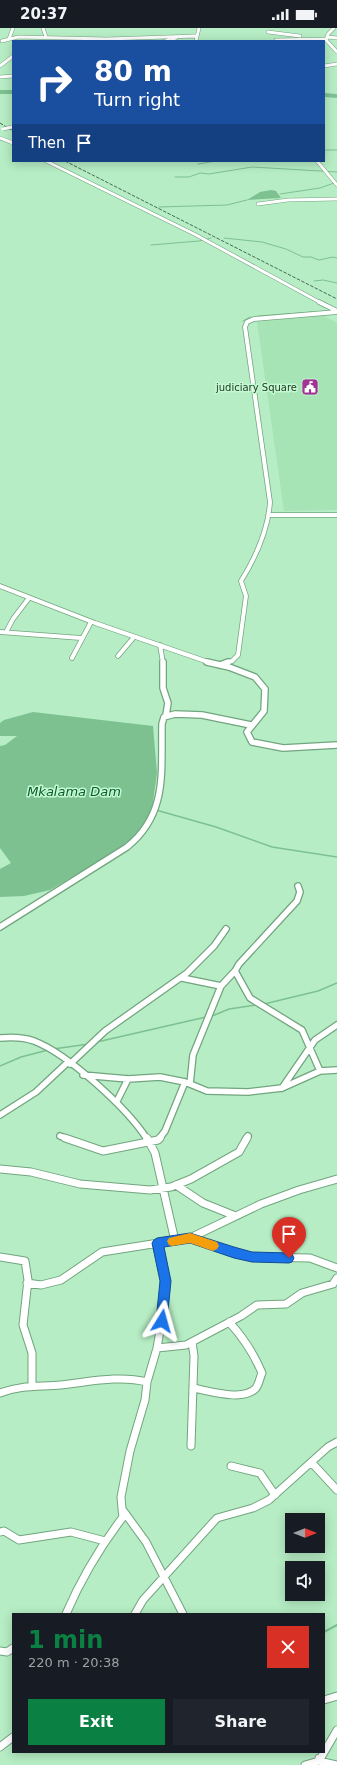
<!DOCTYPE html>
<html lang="en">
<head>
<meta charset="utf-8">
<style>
	body { margin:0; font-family:"DejaVu Sans",sans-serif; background:#20242c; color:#f1f3f6; height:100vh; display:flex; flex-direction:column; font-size:15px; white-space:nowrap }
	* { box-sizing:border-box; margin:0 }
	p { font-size:13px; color:#9ea1a6 }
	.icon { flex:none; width:22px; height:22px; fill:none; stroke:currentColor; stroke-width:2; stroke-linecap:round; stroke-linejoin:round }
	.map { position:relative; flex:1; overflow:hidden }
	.side { position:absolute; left:12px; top:1585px; width:313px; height:140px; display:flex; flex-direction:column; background:#171b24; border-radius:0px; box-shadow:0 2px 10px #0003 }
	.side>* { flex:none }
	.banner { position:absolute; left:12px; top:12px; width:313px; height:122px; border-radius:0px; box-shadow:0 2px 10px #0003; background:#1a4fa0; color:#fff; overflow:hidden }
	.needle { width:26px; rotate:90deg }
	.controls { position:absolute; left:285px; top:1485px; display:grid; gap:8px }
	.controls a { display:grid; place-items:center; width:40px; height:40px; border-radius:0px; background:#171b24; box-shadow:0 2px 10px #0003; font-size:20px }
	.pin { position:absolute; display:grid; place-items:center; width:34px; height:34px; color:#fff; margin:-41px -17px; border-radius:50% 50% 50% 0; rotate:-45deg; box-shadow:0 0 4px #0007 }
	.pin .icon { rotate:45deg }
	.me { position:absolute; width:44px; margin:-22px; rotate:8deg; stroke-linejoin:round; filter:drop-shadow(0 0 3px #0008) }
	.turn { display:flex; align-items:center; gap:14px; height:84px; padding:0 16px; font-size:18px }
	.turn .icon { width:52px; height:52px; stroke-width:2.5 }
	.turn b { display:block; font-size:28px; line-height:34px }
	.then { display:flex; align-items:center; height:38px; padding:0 16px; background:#0003; gap:8px; font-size:15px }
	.round { display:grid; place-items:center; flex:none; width:42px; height:42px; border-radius:0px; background:#20242c }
	.head { display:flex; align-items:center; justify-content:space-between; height:68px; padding:0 16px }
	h1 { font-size:24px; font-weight:600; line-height:30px; color:#0b8043 }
	.action { display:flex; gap:8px; margin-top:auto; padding:8px 16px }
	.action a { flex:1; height:46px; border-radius:0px; background:#0b8043; color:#fff; font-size:16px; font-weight:600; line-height:46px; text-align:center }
	.action a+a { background:#20242c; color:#f1f3f6 }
	.status { display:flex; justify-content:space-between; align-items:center; height:28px; padding:0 20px; background:#171b24; direction:ltr }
	.status svg { height:11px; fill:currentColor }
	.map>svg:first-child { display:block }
	.built { fill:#a6e4b6 }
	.water { fill:#7dc191 }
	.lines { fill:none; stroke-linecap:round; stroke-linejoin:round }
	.stream-far2 { stroke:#7dc191; stroke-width:1 }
	.stream-far1 { stroke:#7dc191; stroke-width:1.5 }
	.stream { stroke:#7dc191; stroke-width:2 }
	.river { fill:#7dc191; fill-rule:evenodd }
	.minor-far3-casing { stroke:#71a57f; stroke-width:4 }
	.minor-far2-casing { stroke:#71a57f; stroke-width:5.5 }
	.minor-far1-casing { stroke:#71a57f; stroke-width:8 }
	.minor-casing { stroke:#71a57f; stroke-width:9 }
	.minor-far3 { stroke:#fff; stroke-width:3 }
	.minor-far2 { stroke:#fff; stroke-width:4 }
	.minor-far1 { stroke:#fff; stroke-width:5.5 }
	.minor { stroke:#fff; stroke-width:7 }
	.rail { stroke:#4a6952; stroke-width:1; stroke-dasharray:3.5 1.5; stroke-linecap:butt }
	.minor-bridge-casing { stroke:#71a57f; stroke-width:4; stroke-linecap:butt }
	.minor-bridge { stroke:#fff; stroke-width:3 }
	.route { fill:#1a73e8; stroke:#114b97 }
	.slow { fill:#f59e0b }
	.labels { text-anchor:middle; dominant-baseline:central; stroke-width:3; stroke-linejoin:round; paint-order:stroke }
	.far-poi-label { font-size:10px; fill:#1f3425; stroke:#c3fad1; text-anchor:end }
	.water-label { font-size:13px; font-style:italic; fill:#0b5b2f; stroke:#c3fad1 }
</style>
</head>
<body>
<div class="status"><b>20:37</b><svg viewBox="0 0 49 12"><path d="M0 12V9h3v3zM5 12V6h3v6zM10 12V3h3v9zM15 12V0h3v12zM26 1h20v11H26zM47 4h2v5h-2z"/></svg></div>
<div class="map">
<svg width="337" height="1737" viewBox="0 0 337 1737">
	<rect width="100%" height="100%" fill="#b6edc4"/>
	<!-- built -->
	<path class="built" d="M322,287L337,295V482L284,483L257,294Z"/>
	<!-- water -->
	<path class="water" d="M271,162L276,163L281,170L247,172L260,164Z
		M33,684L153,698L157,745L152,781L144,799L127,817L50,862L24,868L0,869V841L11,835L0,820V718L5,717L17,708H0V695L4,692Z"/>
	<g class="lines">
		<!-- stream-far2 -->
		<path class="stream-far2" d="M324,122H337
			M198,136L216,133
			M175,149H189L200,145L209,146L252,139L337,144
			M280,166L320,160L337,154
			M159,179L227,177L247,172
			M224,210L262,214L286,221L303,229H311L319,232L333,229L337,230
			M151,217L199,213L211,210
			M314,253L323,252L337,255
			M258,288L312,284
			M243,293L250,289"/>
		<!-- stream-far1 -->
		<path class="stream-far1" d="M156,782L216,799L272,819L337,829
			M264,976L318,963L337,955
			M212,988L229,981L256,977
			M97,1014L206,989
			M53,1021L89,1016
			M0,1038L21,1029L48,1022"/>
		<!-- stream -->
		<path class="stream" d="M324,1604L337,1597"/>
		<!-- river -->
		<path class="river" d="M0,62H13V66H0Z
			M324,65L337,66V70L324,69Z"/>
		<!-- minor-far3 casing -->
		<g class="minor-far3-casing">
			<path id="minor-far3" d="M43,0L46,9
				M334,0L328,6L326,12L337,24
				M268,4L300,8
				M328,9L337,10
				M9,11L13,0
				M276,12L326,11
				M2,13L18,9L107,11L196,8
				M165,13L176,10
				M196,13L199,0
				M0,38L13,28
				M324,38L337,36
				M0,49L13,48
				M0,110L13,115
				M46,133L196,207L321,275
				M317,133L337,157
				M258,176L288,172L337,171"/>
		</g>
		<!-- minor-far2 casing -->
		<g class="minor-far2-casing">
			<path id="minor-far2" d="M319,274L337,283
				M269,487H337
				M0,558L95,595L211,635
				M0,604L81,610
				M6,604L13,591L29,570
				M160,617L163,635
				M118,628L134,609
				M72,630L91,594
				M225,635L232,633L238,627L246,568L241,553C256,529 268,503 270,474L245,299L247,294L254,291L337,284"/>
		</g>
		<!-- minor-far1 casing -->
		<g class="minor-far1-casing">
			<path id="minor-far1" d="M163,634V660L168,675L166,687
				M207,634L229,639L255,649L265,661L264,683L247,704L252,714L283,720L337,717
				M220,637L228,634
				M0,899L127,819C168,786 161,744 162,696L164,689L175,686L202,687L251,697
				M235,943L239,936L297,873L300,864L298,858
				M182,950L221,958L235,943L250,970L302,1002L320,1043
				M0,1010C11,1009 23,1009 34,1013C68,1026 127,1080 147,1111
				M70,1036L105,1003L187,945L214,918L226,901
				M83,1047L128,1051L160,1049L185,1054L207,1063L248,1064L282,1060L320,1043L337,1042
				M190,1056L193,1027L221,958
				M282,1060L315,1012L337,997
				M117,1073L128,1051
				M0,1087L36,1064L68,1034
				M60,1108L68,1111
				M159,1111L165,1103L185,1054
				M246,1111L248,1108"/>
		</g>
		<!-- minor casing -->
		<g class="minor-casing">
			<path id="minor" d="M65,1110L103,1123L158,1112L160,1110
				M147,1110L155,1125L175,1213
				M0,1141L31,1144L80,1156L150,1162L171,1159L191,1151L239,1124L247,1110
				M176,1157L203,1175L233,1187
				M190,1210L234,1225L252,1229L310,1230L337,1240
				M157,1215L166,1253L164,1279L157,1320L147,1354L145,1372L130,1423L121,1469L122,1481L146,1514L183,1586
				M0,1229L25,1233L28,1252L23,1297L32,1325V1358
				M27,1255L41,1257L61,1252L102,1224L190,1210L261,1176L299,1162L337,1151
				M157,1320L186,1317L241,1288L257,1277L286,1276L302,1265L333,1256L337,1250
				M193,1360C210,1363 244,1374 256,1360C259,1356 260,1349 262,1345C254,1326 243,1309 229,1294
				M0,1365C20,1357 40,1359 61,1357C90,1354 118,1347 147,1354
				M191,1418L194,1328L192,1314
				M312,1435L337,1462
				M231,1438L260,1445L275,1467
				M0,1504L4,1503L19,1512L71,1504L105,1513
				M66,1586C81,1551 100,1519 123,1489L122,1481
				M135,1586L143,1572L217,1490L253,1480L269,1472L328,1419L337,1414
				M0,1623L7,1624L13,1620
				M324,1672L337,1668
				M0,1719L13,1709
				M319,1730V1733L337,1737
				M305,1737L319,1733L337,1702"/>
		</g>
		<!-- minor-far3 -->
		<use href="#minor-far3" class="minor-far3"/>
		<!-- minor-far2 -->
		<use href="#minor-far2" class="minor-far2"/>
		<!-- minor-far1 -->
		<use href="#minor-far1" class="minor-far1"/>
		<!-- minor -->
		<use href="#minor" class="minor"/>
		<!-- rail -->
		<path class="rail" d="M0,95L13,103
			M65,133L337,271"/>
		<!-- minor-bridge casing -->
		<g class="minor-bridge-casing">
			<path id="minor-bridge" d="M3,101L12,99"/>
		</g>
		<!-- minor-bridge -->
		<use href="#minor-bridge" class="minor-bridge"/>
	</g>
	<!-- route -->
	<path class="route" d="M190,1205L234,1219L252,1224L289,1225L292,1226L294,1230L292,1234L289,1235L252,1234L234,1230L190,1215L164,1219L171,1253L167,1293L166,1297L162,1298L158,1297L156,1293L160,1253L152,1215L154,1212L157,1210Z"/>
	<!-- slow -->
	<path class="slow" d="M190,1205L217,1214L219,1218L217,1221L213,1223L190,1215L172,1218L169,1217L167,1213L169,1210Z"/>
	<!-- icons -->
	<defs>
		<g id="civic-square" transform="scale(0.9)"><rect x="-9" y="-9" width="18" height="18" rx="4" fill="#a03394" stroke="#c3fad1"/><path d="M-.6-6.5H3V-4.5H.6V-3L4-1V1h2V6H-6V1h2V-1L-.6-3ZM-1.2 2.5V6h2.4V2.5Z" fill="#fff"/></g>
	</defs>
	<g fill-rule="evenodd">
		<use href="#civic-square" x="310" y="359"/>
	</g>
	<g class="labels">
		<!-- far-poi labels -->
		<g class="far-poi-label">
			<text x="297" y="359">judiciary Square</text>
		</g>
		<!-- water labels -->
		<g class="water-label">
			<text x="74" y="763">Mkalama Dam</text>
		</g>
	</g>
</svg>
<div class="controls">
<a><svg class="needle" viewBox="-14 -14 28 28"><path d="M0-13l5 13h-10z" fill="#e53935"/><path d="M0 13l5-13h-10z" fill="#9ea1a6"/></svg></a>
<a><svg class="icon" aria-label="sound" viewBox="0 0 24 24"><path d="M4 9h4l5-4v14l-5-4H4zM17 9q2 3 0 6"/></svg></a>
</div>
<div class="pin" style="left:289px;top:1230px;background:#d93025"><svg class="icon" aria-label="arrive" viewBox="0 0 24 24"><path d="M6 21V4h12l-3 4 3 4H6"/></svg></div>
<svg class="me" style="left:162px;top:1293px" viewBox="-20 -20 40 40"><path d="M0-17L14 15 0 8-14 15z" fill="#1a73e8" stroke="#fff" stroke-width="4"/></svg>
<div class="banner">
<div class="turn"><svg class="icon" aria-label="right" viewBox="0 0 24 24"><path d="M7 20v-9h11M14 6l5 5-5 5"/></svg><div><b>80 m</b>Turn right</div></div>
<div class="then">Then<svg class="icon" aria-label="arrive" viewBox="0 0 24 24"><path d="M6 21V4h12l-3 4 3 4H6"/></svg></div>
</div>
<section class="side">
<div class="head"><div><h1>1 min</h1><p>220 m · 20:38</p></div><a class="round" style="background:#d93025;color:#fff"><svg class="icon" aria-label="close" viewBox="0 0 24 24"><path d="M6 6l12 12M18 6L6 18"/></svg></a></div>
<div class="action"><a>Exit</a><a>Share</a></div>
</section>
</div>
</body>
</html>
